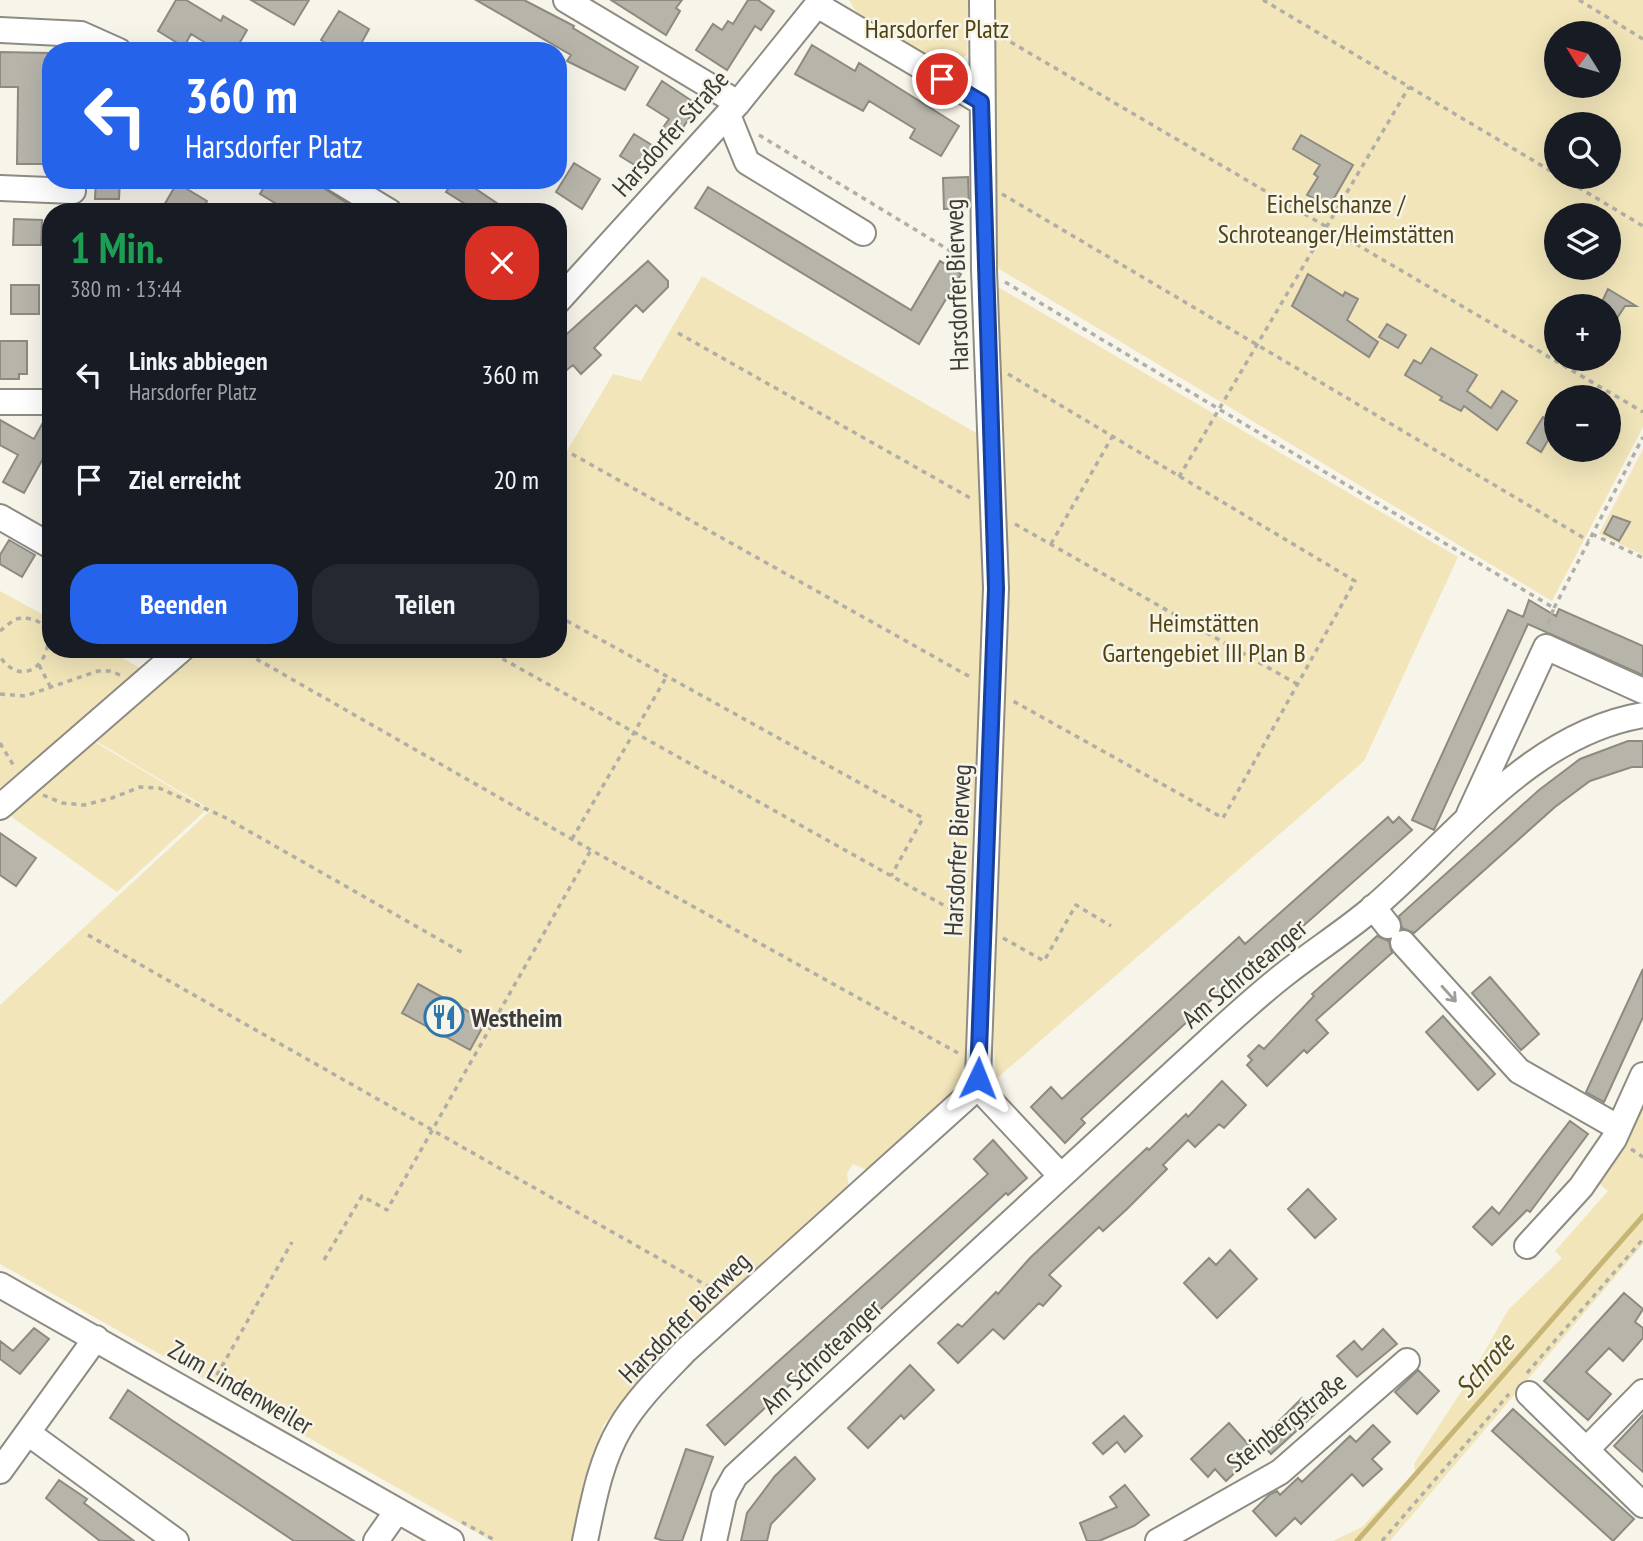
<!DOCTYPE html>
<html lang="de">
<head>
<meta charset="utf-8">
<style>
	body { margin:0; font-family:"PT Sans Narrow",sans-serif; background:#242831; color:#f1f3f6; height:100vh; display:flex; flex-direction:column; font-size:26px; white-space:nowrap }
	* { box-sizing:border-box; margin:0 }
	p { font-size:23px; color:#9ea1a6 }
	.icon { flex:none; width:38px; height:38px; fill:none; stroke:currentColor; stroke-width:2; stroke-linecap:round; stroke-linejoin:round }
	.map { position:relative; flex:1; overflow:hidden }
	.panel { position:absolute; left:42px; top:203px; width:525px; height:455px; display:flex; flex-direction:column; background:#171b24; border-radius:28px; box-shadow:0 7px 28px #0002 }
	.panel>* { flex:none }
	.top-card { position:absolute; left:42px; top:42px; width:525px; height:147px; border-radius:28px; box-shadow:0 7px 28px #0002; background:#2563eb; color:#fff; overflow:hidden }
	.needle { width:46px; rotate:307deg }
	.controls { position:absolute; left:1544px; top:21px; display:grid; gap:14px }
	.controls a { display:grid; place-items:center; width:77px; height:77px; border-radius:50%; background:#171b24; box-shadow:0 7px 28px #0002; font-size:35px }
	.pin { position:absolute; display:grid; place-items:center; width:60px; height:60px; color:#fff; margin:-30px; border:4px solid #fff; border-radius:50%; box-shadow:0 2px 7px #0007 }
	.me { position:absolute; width:77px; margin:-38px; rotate:2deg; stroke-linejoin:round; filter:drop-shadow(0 0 5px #0008) }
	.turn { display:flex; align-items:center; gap:24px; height:147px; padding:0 28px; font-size:32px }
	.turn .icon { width:91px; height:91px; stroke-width:2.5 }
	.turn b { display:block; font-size:49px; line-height:60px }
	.round { display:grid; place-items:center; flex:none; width:74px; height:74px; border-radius:28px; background:#242831 }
	.head { display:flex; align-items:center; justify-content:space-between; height:119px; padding:0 28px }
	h1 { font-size:42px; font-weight:700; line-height:52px; color:#1e9e55 }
	.cta { display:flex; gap:14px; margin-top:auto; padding:14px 28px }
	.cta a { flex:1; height:80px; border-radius:28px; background:#2563eb; color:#fff; font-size:28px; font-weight:700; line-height:80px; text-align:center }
	.cta a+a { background:#242831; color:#f1f3f6 }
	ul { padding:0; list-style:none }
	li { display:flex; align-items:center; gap:21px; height:105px; padding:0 28px }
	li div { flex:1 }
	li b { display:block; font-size:26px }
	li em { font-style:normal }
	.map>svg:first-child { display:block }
	.green { fill:#f1e5b9; fill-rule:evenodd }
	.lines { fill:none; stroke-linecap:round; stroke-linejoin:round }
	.stream { stroke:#c7b576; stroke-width:5 }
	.building { fill:#b7b4aa; stroke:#8d8a81; stroke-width:2 }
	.minor-casing { stroke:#8e8b82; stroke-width:28 }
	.path { stroke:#b0aea6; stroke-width:3.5; stroke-dasharray:5 5; stroke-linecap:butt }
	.minor { stroke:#fff; stroke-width:24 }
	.oneway { stroke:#9e9d9b }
	.route-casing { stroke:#184099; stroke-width:18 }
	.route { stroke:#2563eb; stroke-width:12 }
	.labels { text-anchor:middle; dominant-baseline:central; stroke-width:5; stroke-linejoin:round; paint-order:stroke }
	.park-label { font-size:26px; fill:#504311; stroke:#f7f5ea }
	.street-label { font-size:26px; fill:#3c3b37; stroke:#f7f5ea }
	.poi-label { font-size:26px; font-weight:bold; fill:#3c3b37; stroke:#f7f5ea; text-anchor:start }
	.water-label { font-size:28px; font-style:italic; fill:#574b1a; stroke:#f7f5ea }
</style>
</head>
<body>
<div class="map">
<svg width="1643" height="1541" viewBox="0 0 1643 1541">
	<rect width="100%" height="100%" fill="#f7f5ea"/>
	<!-- green -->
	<path class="green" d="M849,0H970L967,55L952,66L942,64L859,16Z
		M992,0H1643V427L1552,601L991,264ZM1556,33H1608V86H1556ZM1556,124H1608V177H1556ZM1556,215H1608V268H1556ZM1556,306H1608V359H1556ZM1556,397H1608V450H1556Z
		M702,276L980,435L986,588L966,1086L867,1170L853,1164L847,1173L849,1190L651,1370L604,1424L584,1480L572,1541H492L0,1264V1005L211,810L96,741L201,649H558V466L613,374L641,381Z
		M993,284L1458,557L1364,761L996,1079L991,985Z
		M1643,449V555L1599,534Z
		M0,591L51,619V649H106L142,669L0,788Z
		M95,742L207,809L117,892L9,815Z
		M1643,1087V1244L1390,1541H1333L1362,1527L1415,1472L1414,1464L1468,1381L1508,1310L1562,1258L1555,1251L1608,1191L1594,1179Z"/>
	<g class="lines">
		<!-- stream -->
		<path class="stream" d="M1357,1541L1643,1216"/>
	</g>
	<!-- building -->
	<path class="building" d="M176,0H186L221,21L223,16L247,30L236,49L230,45L227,51H219L191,34L184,47L158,31Z
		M251,0H309L294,25Z
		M476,0H524L574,26L573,28L638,67L625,90L567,61L571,55Z
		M611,0H682L676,8L680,11L666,35Z
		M748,0H758L774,11L761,30L755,26L727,70L696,50L713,24L722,30L728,21L733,24Z
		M339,11L369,29L357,51H338L321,40Z
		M812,45L855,71L859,63L959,126L941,156L910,138L915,129L869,101L863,111L795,74Z
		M0,52L51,53V164H17L18,87H0Z
		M662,81L698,105L676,138L662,129L669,119L647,105Z
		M634,134L655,147L641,169L620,156Z
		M1301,135L1353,165L1329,207L1307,195L1318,177L1314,174L1320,165L1293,149Z
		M574,163L600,179L582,209L556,192Z
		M968,177L969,208L944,209L943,178Z
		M96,180H120L119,199H95Z
		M268,180H311L361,212H290L260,194Z
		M454,180H477L473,187L510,212H478L446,192Z
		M177,183L207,201L201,212H160Z
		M708,187L911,310L940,261L961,274L919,344L695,208Z
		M14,219L42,220L41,245H13Z
		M648,261L668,281V287L643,312L636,305L594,348L601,355L581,374L573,365L558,377V342Z
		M1308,274L1343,296L1345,292L1358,299L1347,320L1378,342L1369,357L1292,306Z
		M11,285H39V314H11Z
		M1608,289L1636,306H1625L1608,332V306H1600Z
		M1387,324L1406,335L1398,348L1379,337Z
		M0,341H27V374H19V379H0Z
		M1431,348L1477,375L1467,391L1491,408L1502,391L1517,401L1497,430L1464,406L1461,411L1440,400L1442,397L1405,375L1414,360L1421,364Z
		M46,417H51V459L45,455L24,493L3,482L18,455L0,445V420L34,439Z
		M1543,417L1556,427L1541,452L1527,443Z
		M1613,516L1630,522L1619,541L1604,533Z
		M9,540L35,555L22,577L0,564V555Z
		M1529,600L1556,616L1559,609L1643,646V675L1528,624L1434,830L1412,820L1508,610L1523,617Z
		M1628,741H1643V767H1632L1590,781L1555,807L1414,933L1402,928L1399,916L1539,790L1580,759Z
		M1388,817L1393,823L1399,817L1412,830L1276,950L1271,945L1081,1119L1085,1123L1065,1143L1031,1107L1051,1087L1062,1099L1239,937L1245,944Z
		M0,833L36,858L16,886L0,875Z
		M1377,936L1389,941L1392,953L1316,1020L1328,1033L1307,1053L1304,1050L1267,1086L1247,1065L1252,1060L1248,1056L1259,1045L1264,1049L1314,996L1312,994Z
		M1643,969V1017L1604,1102L1586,1092Z
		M1490,977L1539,1034L1521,1050L1472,993Z
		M418,984L486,1021L470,1050L402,1013Z
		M1443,1016L1495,1074L1478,1090L1426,1032Z
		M1222,1081L1246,1105L1224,1128L1219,1124L1195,1147L1188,1140L1163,1165L1167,1169L1127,1209L1103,1231L1099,1227L1049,1275L1061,1286L1043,1306L1039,1303L1004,1339L993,1329L958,1363L938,1343L958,1324L962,1327L996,1292L998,1294L1030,1258L1147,1148L1149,1150L1186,1114L1188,1117Z
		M1570,1121L1588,1134L1530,1212L1527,1210L1492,1245L1473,1227L1492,1207L1499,1214Z
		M993,1140L1027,1178L1008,1195L1006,1193L854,1334L849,1330L725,1445L707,1425L988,1174L974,1159Z
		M1308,1189L1336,1219L1315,1238L1288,1209Z
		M1230,1250L1257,1279L1217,1318L1184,1283L1209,1258L1216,1265Z
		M1624,1293L1643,1309L1635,1322L1643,1328V1338L1623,1361L1609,1348L1586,1372L1611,1394L1588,1420L1544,1381Z
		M34,1328L49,1339L20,1374L0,1359V1341L13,1351Z
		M1383,1329L1397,1344L1357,1377L1337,1356L1354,1341L1362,1350Z
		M910,1365L934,1390L904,1419L901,1415L868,1448L848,1428Z
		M1418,1370L1439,1391L1417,1414L1395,1392Z
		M128,1390L173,1421L354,1541H294L110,1418Z
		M1302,1398L1316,1413L1271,1454L1259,1441Z
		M1513,1409L1634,1519L1613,1541L1492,1431Z
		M1643,1415V1472L1614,1446Z
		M1124,1416L1142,1436L1125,1452L1117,1442L1103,1454L1093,1443Z
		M1229,1423L1256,1453L1226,1481L1215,1469L1208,1477L1191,1459Z
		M1373,1425L1390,1442L1372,1459L1382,1469L1363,1486L1352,1474L1301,1524L1295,1518L1276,1536L1253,1511L1269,1495L1277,1491L1280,1495L1298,1478L1302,1482L1350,1436L1356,1442Z
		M686,1449L713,1457L682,1541H664L655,1538Z
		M795,1457L815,1479L771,1524L767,1541H741L747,1513L775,1476Z
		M59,1480L87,1499L84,1503L134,1541H100L63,1512L46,1498Z
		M1125,1485L1149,1515L1134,1526L1099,1541H1087L1080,1523L1117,1507L1110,1497Z"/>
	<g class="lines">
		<!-- minor casing -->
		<g class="minor-casing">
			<path id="minor" d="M566,0L738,103
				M982,0L984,270L996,588L978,1078L987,1097L1060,1175
				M817,5L981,102
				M0,30L81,34L119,51
				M728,115L747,162L863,233
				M337,180L390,212
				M0,188L73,191
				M558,301L738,103L821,0
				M0,402H51
				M0,517L51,546
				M0,807L182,649
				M1469,814L1546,647L1643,691
				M1373,907L1388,926
				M1403,943L1519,1071L1619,1128
				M1527,1246L1581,1187L1614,1139L1643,1075
				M0,1285L451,1541
				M1529,1394L1643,1505
				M28,1433L176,1541
				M1586,1450L1643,1392
				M0,1471L96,1338
				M376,1541L397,1511
				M585,1541C593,1503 600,1462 620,1428C637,1399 663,1374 686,1350L980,1085
				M714,1541L724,1496L735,1476L1208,1041C1233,1018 1258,995 1285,974C1314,951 1346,931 1374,907C1457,836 1530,734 1643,715
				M1158,1541L1280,1472L1407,1361"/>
		</g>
		<!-- path -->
		<path class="path" d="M1263,0L1556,174
			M1579,0L1643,39
			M1002,37L1643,412
			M759,135L962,258
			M1561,177L1643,226
			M1002,194L1589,541
			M1005,282L1554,608L1547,626
			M678,333L972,499
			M1008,374L1355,581L1223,818L1013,701
			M572,454L972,678
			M1179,477L1409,87
			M1015,524L1297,684
			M1592,534L1643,558
			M1051,544L1112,437
			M1554,608L1643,437
			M558,616L923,818L891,876
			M0,631L15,619C78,609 38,708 0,657
			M239,649L591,850L958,1053
			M485,649L963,916
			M39,665L50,686
			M0,694L25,696L98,671H111L122,676
			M0,743L15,768
			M43,795L62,803L84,805L112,798L140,787L159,788L224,817L463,953
			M572,839L667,676
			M88,935L720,1293
			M1003,938L1044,961L1076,905L1111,926
			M1631,1149L1643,1157
			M324,1260L362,1196L387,1210L591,850
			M1527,1373L1643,1239
			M212,1384L292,1242
			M462,1522L496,1541
			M1382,1541L1509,1394"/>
		<!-- minor -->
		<use href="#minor" class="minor"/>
	</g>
	<!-- one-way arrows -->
	<defs><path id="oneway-shaft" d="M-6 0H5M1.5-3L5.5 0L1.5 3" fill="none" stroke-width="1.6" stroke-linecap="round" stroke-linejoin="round" transform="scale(1.75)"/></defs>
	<use class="oneway" href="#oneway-shaft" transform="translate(1449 994) rotate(48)"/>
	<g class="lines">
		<!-- route casing -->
		<g class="route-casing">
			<path id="route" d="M942,79L981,102L996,589L978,1078"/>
		</g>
		<!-- route -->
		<use href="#route" class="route"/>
	</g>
	<!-- icons -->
	<defs>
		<g id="restaurant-ring" transform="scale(2.0125)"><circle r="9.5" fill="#f7f5ea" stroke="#2f76aa" stroke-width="1.5"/><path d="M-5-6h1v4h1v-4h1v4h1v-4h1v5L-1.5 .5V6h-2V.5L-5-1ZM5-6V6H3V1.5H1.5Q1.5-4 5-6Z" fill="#2f76aa"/></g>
	</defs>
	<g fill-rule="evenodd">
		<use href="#restaurant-ring" x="444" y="1017"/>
	</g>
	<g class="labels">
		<!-- park labels -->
		<g class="park-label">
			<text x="937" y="28">Harsdorfer Platz</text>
			<text x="1336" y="203">Eichelschanze /<tspan x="1336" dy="30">Schroteanger/Heimstätten</tspan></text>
			<text x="1204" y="622">Heimstätten<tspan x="1204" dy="30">Gartengebiet III Plan B</tspan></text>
		</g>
		<!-- street labels -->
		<g class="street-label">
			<text transform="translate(670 133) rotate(-48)">Harsdorfer Straße</text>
			<text transform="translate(956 285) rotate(-92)">Harsdorfer Bierweg</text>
			<text transform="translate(957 850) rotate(-87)">Harsdorfer Bierweg</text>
			<text transform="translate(1244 973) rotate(-40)">Am Schroteanger</text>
			<text transform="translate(684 1317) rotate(-45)">Harsdorfer Bierweg</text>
			<text transform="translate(821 1356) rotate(-43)">Am Schroteanger</text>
			<text transform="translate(241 1387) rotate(30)">Zum Lindenweiler</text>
			<text transform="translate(1286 1422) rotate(-38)">Steinbergstraße</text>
		</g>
		<!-- poi labels -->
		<g class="poi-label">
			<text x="471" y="1017">Westheim</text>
		</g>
		<!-- water labels -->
		<g class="water-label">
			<text transform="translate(1484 1365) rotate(-49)">Schrote</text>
		</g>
	</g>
</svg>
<div class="controls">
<a><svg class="needle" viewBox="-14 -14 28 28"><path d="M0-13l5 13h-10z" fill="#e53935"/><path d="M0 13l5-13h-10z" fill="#9ea1a6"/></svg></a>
<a><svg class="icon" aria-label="search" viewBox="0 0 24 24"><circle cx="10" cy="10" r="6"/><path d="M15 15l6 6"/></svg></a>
<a><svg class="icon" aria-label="layers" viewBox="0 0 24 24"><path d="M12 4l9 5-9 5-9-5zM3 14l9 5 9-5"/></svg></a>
<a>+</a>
<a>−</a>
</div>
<div class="pin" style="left:942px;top:79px;background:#d93025"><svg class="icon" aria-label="arrive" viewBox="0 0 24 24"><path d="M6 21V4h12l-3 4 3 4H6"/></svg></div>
<svg class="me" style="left:978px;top:1078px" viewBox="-20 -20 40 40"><path d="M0-17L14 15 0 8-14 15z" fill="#2563eb" stroke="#fff" stroke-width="4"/></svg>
<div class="top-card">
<div class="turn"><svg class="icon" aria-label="left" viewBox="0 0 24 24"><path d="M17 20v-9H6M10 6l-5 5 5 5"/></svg><div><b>360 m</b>Harsdorfer Platz</div></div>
</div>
<section class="panel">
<div class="head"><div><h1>1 Min.</h1><p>380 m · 13:44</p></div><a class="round" style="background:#d93025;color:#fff"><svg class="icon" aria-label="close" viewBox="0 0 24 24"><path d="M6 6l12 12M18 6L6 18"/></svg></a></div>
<ul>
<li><svg class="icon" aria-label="left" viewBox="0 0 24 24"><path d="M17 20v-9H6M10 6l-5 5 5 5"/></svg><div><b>Links abbiegen</b><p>Harsdorfer Platz</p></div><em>360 m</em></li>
<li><svg class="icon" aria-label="arrive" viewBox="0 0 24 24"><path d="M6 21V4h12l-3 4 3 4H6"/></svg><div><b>Ziel erreicht</b></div><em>20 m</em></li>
</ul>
<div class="cta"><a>Beenden</a><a>Teilen</a></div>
</section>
</div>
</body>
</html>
